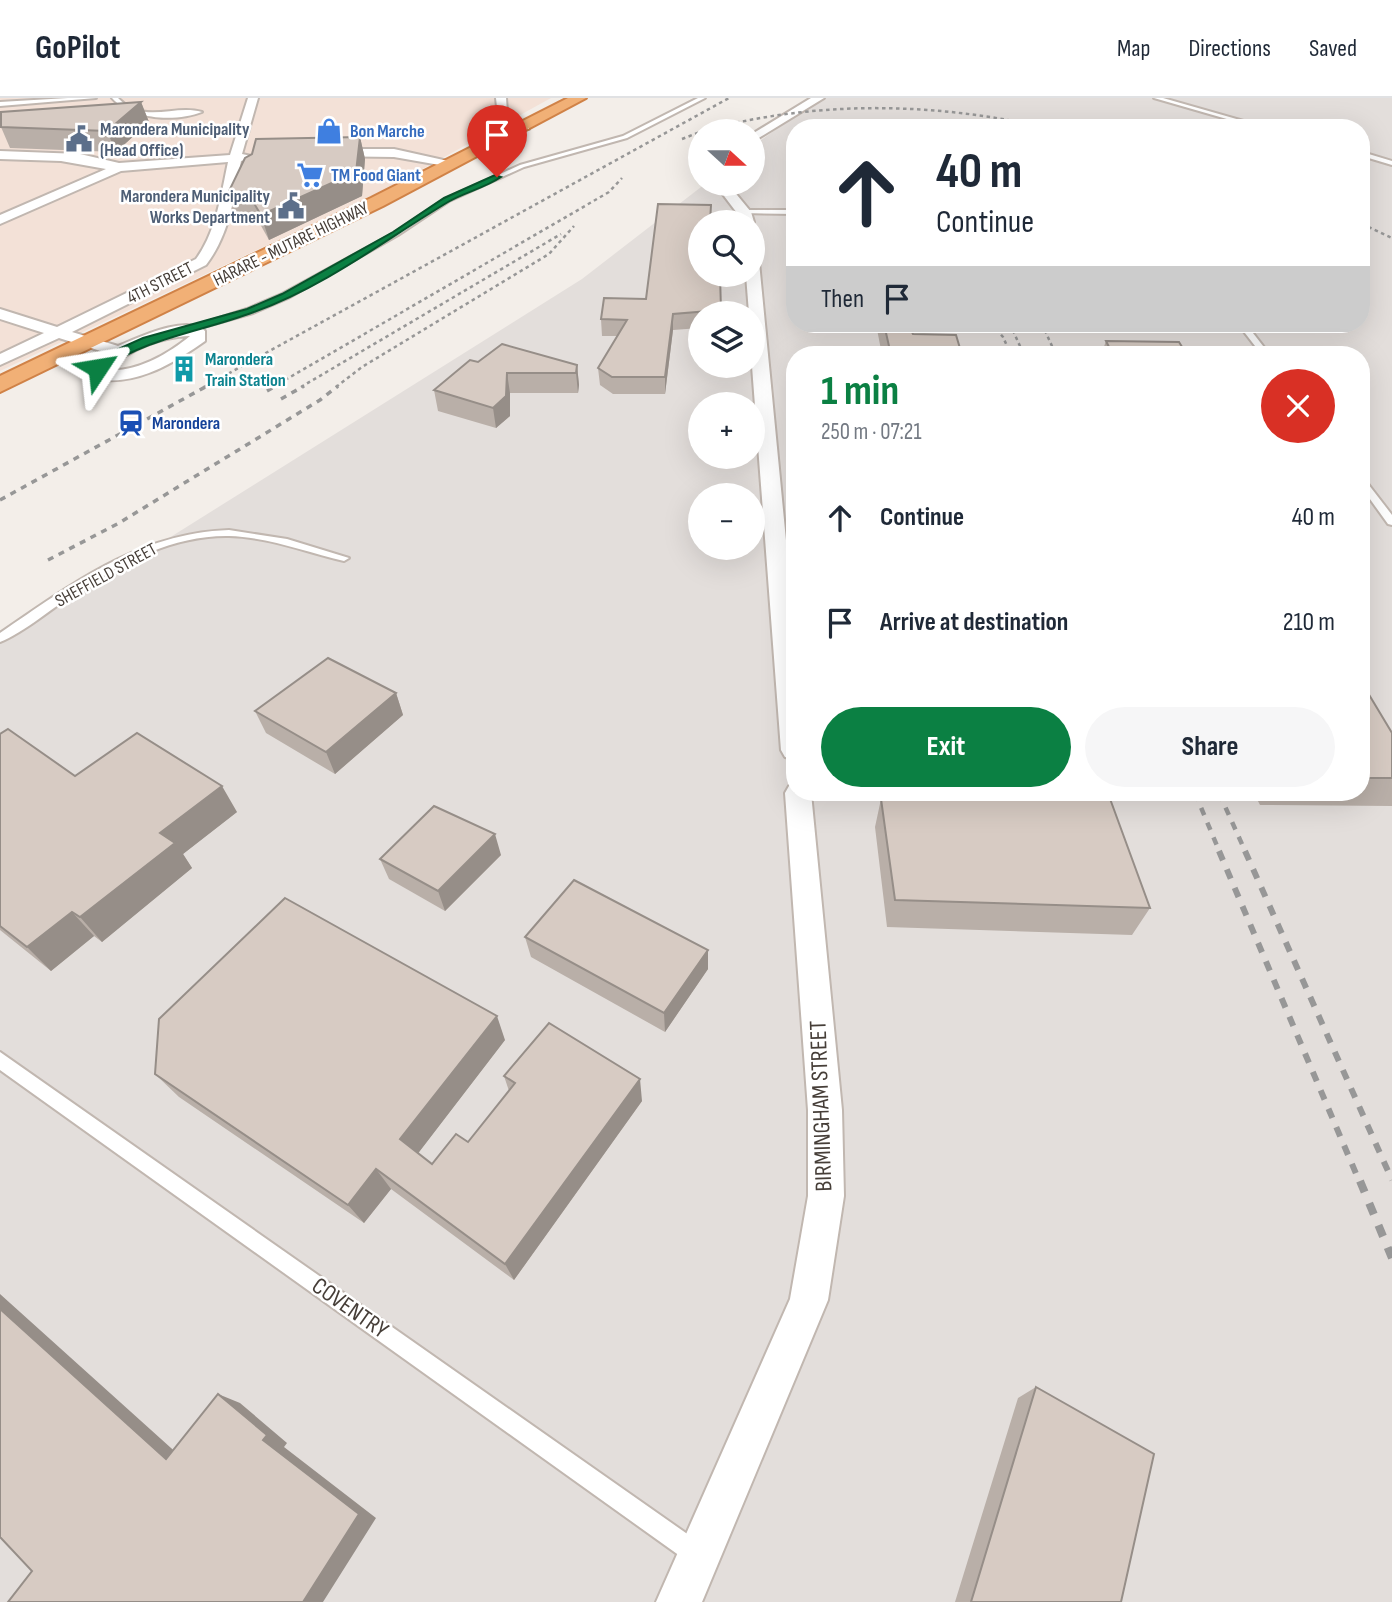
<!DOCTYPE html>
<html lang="en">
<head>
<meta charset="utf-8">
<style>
	body { margin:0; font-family:"Sofia Sans Condensed",sans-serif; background:#f6f6f7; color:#1f2937; height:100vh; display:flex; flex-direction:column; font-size:26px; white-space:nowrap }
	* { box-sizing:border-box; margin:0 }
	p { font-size:23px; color:#747a83 }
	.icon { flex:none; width:38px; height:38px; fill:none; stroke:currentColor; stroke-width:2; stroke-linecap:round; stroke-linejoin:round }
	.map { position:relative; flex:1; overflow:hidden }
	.panel { position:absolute; left:786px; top:248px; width:584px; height:455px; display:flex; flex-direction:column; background:#fff; border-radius:28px; box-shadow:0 7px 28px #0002 }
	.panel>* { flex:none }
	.guide { position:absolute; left:786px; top:21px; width:584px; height:214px; border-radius:28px; box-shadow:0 7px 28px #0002; background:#fff; color:#1f2937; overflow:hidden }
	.needle { width:46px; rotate:111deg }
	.controls { position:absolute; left:688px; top:21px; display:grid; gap:14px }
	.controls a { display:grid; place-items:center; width:77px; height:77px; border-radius:50%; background:#fff; box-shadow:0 7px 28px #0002; font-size:35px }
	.pin { position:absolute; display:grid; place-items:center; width:60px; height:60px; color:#fff; margin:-72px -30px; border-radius:50% 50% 50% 0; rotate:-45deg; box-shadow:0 0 7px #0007 }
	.pin .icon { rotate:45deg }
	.me { position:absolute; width:77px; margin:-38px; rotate:57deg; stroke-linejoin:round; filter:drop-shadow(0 0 5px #0008) }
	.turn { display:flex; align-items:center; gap:24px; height:147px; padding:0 35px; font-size:32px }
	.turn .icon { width:91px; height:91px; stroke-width:2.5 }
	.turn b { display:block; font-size:49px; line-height:60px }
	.then { display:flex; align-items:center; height:66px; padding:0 35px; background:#0003; gap:14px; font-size:26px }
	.round { display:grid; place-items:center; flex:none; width:74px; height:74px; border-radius:37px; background:#f6f6f7 }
	.overview { display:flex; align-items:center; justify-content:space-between; height:119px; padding:0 35px }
	h1 { font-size:42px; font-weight:700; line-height:52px; color:#0b8043 }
	.action { display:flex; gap:14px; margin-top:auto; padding:14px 35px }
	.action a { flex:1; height:80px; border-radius:42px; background:#0b8043; color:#fff; font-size:28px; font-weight:700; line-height:80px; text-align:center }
	.action a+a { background:#f6f6f7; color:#1f2937 }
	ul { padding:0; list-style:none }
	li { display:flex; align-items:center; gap:21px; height:105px; padding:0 35px }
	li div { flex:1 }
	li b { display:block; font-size:26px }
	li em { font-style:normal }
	header { display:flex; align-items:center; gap:42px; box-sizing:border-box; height:98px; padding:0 35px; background:#fff; border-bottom:2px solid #e0e1e3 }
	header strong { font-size:33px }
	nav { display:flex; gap:38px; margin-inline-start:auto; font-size:24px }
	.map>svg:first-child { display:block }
	.commercial { fill:#f3e1d7 }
	.industrial { fill:#e3dedb; fill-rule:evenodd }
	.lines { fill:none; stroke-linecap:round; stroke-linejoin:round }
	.lane-casing { stroke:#c1b7b0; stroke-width:4 }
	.street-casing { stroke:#c1b7b0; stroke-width:4 }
	.highway-casing { stroke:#d08247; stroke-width:4 }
	.lane { fill:#fff; fill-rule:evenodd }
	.street { fill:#fff; fill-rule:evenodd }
	.highway { fill:#f1b076; fill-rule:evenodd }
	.rail-far4 { stroke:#979797; stroke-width:2.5; stroke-dasharray:3.5 3.5; stroke-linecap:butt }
	.rail-far3 { stroke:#979797; stroke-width:3.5; stroke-dasharray:6 6; stroke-linecap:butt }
	.rail-far2 { stroke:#979797; stroke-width:4.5; stroke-dasharray:8 8; stroke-linecap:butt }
	.rail-far1 { stroke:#979797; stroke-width:6; stroke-dasharray:10 10; stroke-linecap:butt }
	.rail { stroke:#979797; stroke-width:8; stroke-dasharray:12 12; stroke-linecap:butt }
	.wall { fill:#b9afa8 }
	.shaded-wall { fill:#968e88 }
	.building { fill:#d7cbc3; stroke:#968e88; stroke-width:2 }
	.route { fill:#0b8043; stroke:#07532c; stroke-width:2 }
	.labels { text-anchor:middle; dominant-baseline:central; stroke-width:5; stroke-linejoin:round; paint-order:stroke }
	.far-service-label { font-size:18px; font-weight:bold; fill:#4e5e75; stroke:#fff; text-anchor:start }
	.far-shop-label { font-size:18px; font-weight:bold; fill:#366cbe; stroke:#fff; text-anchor:start }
	.far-street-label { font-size:18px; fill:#463e38; stroke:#fff }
	.far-culture-label { font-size:18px; font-weight:bold; fill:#0d838f; stroke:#fff; text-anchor:start }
	.far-transit-label { font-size:18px; font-weight:bold; fill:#164399; stroke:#fff; text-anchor:start }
	.near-street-label { font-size:24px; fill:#463e38; stroke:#fff }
</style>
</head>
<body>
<header>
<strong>GoPilot</strong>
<nav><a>Map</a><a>Directions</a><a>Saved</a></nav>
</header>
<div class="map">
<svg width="1392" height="1504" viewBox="0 0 1392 1504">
	<rect width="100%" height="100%" fill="#f3eee9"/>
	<!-- commercial -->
	<path class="commercial" d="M0,0H551L388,90L0,273Z"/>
	<!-- industrial -->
	<path class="industrial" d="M819,0H1392V1504H0V546L582,181L705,86H752L753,48ZM794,30H1362V226H794ZM700,124H752V177H700ZM700,215H752V268H700ZM794,257H1362V695H794ZM700,306H752V359H700ZM700,397H752V450H700Z"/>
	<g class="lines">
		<!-- lane casing -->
		<g class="lane-casing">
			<path id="lane" d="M68,0H96L0,8V4Z
				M112,0H118C144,27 173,6 202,14C176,24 131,22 112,0Z
				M698,0H705L627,40L524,69L449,103L398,137L288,200L253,215L186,234L182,232L247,211L282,196L394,135L445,101L520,67L623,38Z
				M1154,0H1163L1268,30H1258Z
				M1362,54L1392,63V67L1362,58Z
				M744,112H794V116L742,115Z
				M1238,226H1246L1270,257H1262Z
				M1362,381L1365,382L1392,417V427L1388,426L1362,390Z
				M229,432L287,441L349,460L344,463C306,454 268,439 229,438C175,437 125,463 81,491C59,505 22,536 0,544V535C72,486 139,435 229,432Z
				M0,954L703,1447L706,1455L703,1463L695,1466L687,1463L0,972Z"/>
		</g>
		<!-- street casing -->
		<g class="street-casing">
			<path id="street" d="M248,0H258L242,56L256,59L241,63C234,100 229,137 206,167L72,234L118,248C138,240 187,216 205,233V243C171,267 133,290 91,280L90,270L107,255L59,240L0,267V256L44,235L0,221V211L57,229L196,161C216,134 221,97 228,64L121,73L0,126V117L106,71L61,63L0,61V53L80,56L119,65L230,57ZM190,238C168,256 136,275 106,272C130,252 159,239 190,238Z
				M496,0H506L507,14L529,27V31H521L498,18Z
				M811,0H824L752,44V36Z
				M326,51H394L457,65L451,69L394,59L322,58L320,55Z
				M715,86H728L751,114L754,124L752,126L740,124L737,115Z
				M752,160L759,164L794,525V661L785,659L781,652L752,268V215H749L746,177H752Z
				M794,686V695H811L842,1012L844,1098L828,1202L702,1504H656L790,1201L808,1098V1012L785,695L789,688Z"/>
		</g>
		<!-- highway casing -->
		<g class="highway-casing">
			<path id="highway" d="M568,0H586L383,108L0,294V278L371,100Z"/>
		</g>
		<!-- lane -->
		<use href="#lane" class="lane"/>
		<!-- street -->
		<use href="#street" class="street"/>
		<!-- highway -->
		<use href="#highway" class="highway"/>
		<!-- rail-far4 -->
		<path class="rail-far4" d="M702,33C817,2 932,4 1048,30
			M682,41L700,34
			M1362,126L1392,140
			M992,226L1003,239L1011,257
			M1010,226L1024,257
			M1042,226L1056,257
			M204,289L729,0
			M273,289L609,94L622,80
			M301,289L561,136
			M336,289L362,269L549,156L574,128"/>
		<!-- rail-far3 -->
		<path class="rail-far3" d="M267,293L276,288
			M281,301L304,288
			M0,402L207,288
			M48,462L119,425L320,302L338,288"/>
		<!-- rail-far2 -->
		<path class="rail-far2" d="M1195,695L1220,755
			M1219,695L1246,755"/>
		<!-- rail-far1 -->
		<path class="rail-far1" d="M1219,753L1360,1085
			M1245,753L1392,1082"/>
		<!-- rail -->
		<path class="rail" d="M1360,1083L1392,1160"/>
	</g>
	<!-- wall -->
	<path class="wall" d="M141,4L149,24L116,54L10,50L1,29Z
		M360,39L365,61L362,98L269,142L260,126L236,119L228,95Z
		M700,124L720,177L721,215H700V230L673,232L665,296H613L600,287L598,270L618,238H602L601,221L646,201Z
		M876,226H908L913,236L962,257H882Z
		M1106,243L1187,257H1101Z
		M478,264L577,267L579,287L578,295H510V318L496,330L438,313L434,292Z
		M1362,585L1392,635V708L1260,707L1254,695H1362Z
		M396,595L403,617L335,676L266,635L255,613Z
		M0,636L75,678L237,714L183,756L192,770L102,844L94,838L51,873L0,832Z
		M881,701L1150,810L1132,837L887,829L875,729Z
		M501,757L445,813L389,781L380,761Z
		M525,839L708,871L665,934L531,859Z
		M505,942L418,1055L432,1066L468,1044L509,993L504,978L642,1003L514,1182L391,1091L364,1125L179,999L155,976Z
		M1036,1289L1121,1504H955L1018,1300Z"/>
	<!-- shaded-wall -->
	<path class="shaded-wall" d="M141,4L149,24L116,54L107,33Z
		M360,39L365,61L362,98L269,142L261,117Z
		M673,216V232L665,296V279Z
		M577,267L579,287L578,295L576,275Z
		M507,275L510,295V318L496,330L493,310Z
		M396,595L403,617L335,676L326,654Z
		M222,688L237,714L183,756L192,770L102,844L80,819L160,735Z
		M495,736L501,757L445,813L438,793Z
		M72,814L94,838L51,873L27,849Z
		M708,852V871L665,934L664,915Z
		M497,918L505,942L413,1062L400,1041Z
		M640,981L642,1003L514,1182L505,1166Z
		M376,1071L391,1091L364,1125L348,1107Z
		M0,1196L191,1368L166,1361L0,1211Z
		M218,1296L240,1305L287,1345L284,1349L376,1420L323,1504H303L263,1342Z"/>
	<!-- building -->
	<path class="building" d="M141,4L107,33L1,29V14Z
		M360,39L356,74L261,117L252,102L228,95L245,60L252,56L256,41Z
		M658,106L711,107L710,124H700V177H720L721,212L673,216L665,279H612L598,270L627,222L601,221L604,200L646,201Z
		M884,226H908L913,236L956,237L962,257H891Z
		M1106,243L1179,244L1187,257H1113Z
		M502,246L577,267L576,275H507L506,298L493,310L434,292L470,262L478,264Z
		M328,560L396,595L326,654L255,613Z
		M1362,585L1392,635V680H1362Z
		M8,631L75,678L137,635L222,688L160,735L175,745L80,819L72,814L27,849L0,828V636Z
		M1109,698L1150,810L895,802L881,701Z
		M434,708L495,736L438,793L380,761Z
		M574,782L708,852L664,915L525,839Z
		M285,800L497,918L400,1041L432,1066L456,1036L468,1044L515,985L504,978L549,925L640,981L505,1166L376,1071L348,1107L155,976L159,921Z
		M0,1211L166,1361L218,1296L267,1337L263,1342L359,1416L303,1504H8L32,1473L0,1439Z
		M1036,1289L1154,1356L1121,1504H971Z"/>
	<!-- route -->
	<path class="route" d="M495,77L501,79C485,90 465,94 448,104C385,142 324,189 254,214C201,234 148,239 101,272L93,270L116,252L143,240L247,211L282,196L393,134L444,100Z"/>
	<!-- icons -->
	<defs>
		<g id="shop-bare" transform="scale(2.1)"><path d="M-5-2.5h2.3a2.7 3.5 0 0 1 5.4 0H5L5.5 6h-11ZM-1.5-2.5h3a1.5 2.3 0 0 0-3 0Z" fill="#3f7fe0" stroke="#fff" stroke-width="2.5" paint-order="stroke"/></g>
		<g id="civic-bare" transform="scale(2.1)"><path d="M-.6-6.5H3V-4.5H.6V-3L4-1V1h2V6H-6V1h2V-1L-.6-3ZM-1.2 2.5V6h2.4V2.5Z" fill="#5c6f8a" stroke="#fff" stroke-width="2.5" paint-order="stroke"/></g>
		<g id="supermarket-bare" transform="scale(2.1)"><path d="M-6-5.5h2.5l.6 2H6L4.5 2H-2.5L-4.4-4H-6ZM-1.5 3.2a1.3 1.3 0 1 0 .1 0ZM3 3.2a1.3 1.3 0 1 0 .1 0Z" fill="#3f7fe0" stroke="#fff" stroke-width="2.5" paint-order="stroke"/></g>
		<g id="building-bare" transform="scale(2.1)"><path d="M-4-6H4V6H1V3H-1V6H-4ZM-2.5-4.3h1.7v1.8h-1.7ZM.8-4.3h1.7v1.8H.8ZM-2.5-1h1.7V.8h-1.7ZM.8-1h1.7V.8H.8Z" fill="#0f9aa8" stroke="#fff" stroke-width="2.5" paint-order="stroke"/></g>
		<g id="station-bare" transform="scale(2.1)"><path d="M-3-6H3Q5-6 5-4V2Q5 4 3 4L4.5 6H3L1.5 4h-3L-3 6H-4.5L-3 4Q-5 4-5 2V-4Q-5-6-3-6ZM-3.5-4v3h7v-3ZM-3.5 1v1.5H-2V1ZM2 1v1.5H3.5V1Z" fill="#1a4fb4" stroke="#fff" stroke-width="2.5" paint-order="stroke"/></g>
	</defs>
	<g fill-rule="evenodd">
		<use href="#shop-bare" x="329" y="33"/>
		<use href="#civic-bare" x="79" y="41"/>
		<use href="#supermarket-bare" x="310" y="77"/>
		<use href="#civic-bare" x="291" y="108"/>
		<use href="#building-bare" x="184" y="271"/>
		<use href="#station-bare" x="131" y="325"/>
	</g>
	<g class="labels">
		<!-- far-service labels -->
		<g class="far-service-label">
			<text x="100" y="31">Marondera Municipality<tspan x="100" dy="21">(Head Office)</tspan></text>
			<text x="270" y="98" text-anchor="end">Marondera Municipality<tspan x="270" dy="21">Works Department</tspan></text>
		</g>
		<!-- far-shop labels -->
		<g class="far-shop-label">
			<text x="350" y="33">Bon Marche</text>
			<text x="331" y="77">TM Food Giant</text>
		</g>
		<!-- far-street labels -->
		<g class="far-street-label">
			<text transform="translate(291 146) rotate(-26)">HARARE - MUTARE HIGHWAY</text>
			<text transform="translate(160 185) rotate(-27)">4TH STREET</text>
			<text transform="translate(106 477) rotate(-29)">SHEFFIELD STREET</text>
		</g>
		<!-- far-culture labels -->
		<g class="far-culture-label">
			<text x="205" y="261">Marondera<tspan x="205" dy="21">Train Station</tspan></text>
		</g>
		<!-- far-transit labels -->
		<g class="far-transit-label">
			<text x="152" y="325">Marondera</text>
		</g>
		<!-- near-street labels -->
		<g class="near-street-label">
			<text transform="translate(821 1008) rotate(-92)">BIRMINGHAM STREET</text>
			<text transform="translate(350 1210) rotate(35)">COVENTRY</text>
		</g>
	</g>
</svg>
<div class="controls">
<a><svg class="needle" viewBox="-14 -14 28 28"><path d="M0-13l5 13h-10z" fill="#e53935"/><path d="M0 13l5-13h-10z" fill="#747a83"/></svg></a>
<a><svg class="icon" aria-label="search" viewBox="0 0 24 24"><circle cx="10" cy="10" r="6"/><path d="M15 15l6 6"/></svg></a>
<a><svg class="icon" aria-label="layers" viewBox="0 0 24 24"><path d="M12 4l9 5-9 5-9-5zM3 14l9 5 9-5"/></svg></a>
<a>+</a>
<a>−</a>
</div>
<div class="pin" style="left:497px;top:79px;background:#d93025"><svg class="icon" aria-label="arrive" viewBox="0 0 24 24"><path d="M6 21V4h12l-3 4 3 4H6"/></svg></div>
<svg class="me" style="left:98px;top:270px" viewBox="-20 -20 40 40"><path d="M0-17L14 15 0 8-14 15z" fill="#0b8043" stroke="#fff" stroke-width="4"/></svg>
<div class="guide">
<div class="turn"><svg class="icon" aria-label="ahead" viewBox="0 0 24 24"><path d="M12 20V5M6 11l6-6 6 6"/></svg><div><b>40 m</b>Continue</div></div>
<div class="then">Then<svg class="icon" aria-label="arrive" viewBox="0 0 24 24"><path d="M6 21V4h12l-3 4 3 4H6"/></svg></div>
</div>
<section class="panel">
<div class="overview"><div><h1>1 min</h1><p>250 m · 07:21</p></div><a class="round" style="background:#d93025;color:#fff"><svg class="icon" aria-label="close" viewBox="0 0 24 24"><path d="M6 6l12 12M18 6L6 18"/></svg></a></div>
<ul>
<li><svg class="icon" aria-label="ahead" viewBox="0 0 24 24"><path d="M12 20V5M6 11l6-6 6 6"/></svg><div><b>Continue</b></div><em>40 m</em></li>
<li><svg class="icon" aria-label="arrive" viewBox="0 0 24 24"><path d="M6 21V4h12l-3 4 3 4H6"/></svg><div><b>Arrive at destination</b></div><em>210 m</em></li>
</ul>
<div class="action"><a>Exit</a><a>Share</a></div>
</section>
</div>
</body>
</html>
